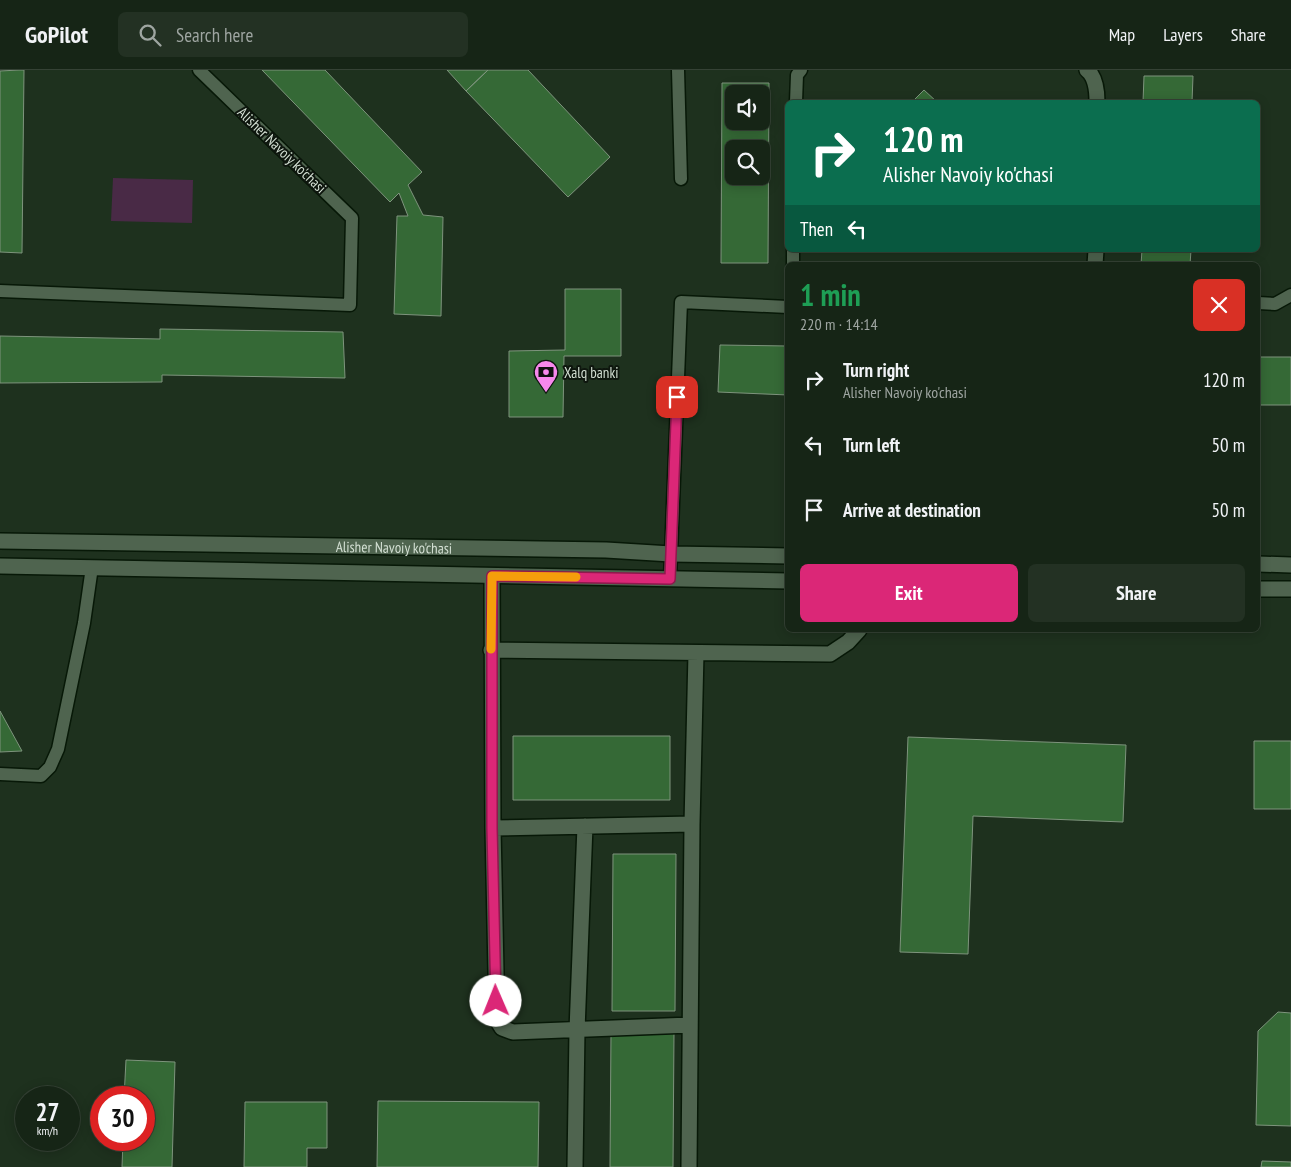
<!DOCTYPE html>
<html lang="en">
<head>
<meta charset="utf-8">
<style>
	body { margin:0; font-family:"PT Sans Narrow",sans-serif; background:#233123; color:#f1f3f6; height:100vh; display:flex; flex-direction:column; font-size:19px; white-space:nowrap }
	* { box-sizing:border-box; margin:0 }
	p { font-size:16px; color:#9ea5a1 }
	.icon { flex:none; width:28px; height:28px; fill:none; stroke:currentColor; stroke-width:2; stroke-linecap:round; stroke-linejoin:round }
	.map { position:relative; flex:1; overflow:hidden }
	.drawer { position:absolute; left:785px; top:192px; width:475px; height:370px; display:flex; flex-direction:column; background:#162516; border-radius:8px; box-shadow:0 2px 12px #0003,0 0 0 1px #354235 }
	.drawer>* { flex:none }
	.banner { position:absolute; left:785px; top:30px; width:475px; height:152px; border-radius:8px; box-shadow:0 2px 12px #0003,0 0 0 1px #354235; background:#0b6e4f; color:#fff; overflow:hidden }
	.controls { position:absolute; left:725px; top:15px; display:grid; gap:10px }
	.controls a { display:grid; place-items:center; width:45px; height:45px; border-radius:8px; background:#162516; box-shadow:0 2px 12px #0003,0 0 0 1px #354235; font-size:25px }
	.speed { position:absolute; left:15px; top:1016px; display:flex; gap:10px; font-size:25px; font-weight:700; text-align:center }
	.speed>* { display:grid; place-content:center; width:65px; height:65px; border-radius:50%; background:#162516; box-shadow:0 2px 12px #0003,0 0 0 1px #354235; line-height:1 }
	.speed small { font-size:12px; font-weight:400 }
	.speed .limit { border:8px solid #d22; background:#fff; color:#111 }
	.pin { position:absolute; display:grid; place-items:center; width:42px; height:42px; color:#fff; margin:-21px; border-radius:10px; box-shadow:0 2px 8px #0006 }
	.me { position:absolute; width:55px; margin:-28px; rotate:359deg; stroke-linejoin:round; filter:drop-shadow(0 0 4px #0008) }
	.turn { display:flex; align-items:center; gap:18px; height:105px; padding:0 15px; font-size:22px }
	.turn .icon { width:65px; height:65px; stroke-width:2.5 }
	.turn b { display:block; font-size:35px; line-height:42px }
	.then { display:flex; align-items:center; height:48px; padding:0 15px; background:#0003; gap:10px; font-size:19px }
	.round { display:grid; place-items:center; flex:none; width:52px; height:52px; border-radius:8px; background:#233123 }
	.summary { display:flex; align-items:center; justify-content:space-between; height:85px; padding:0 15px }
	h1 { font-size:30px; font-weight:800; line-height:38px; color:#1e9e55 }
	.button { display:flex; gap:10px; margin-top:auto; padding:10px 15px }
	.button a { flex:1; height:58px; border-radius:8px; background:#db2777; color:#fff; font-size:20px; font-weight:800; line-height:58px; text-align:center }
	.button a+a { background:#233123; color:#f1f3f6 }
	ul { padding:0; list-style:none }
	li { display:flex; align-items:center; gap:15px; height:65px; padding:0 15px }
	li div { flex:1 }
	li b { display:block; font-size:19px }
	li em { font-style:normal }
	header { display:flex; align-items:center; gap:30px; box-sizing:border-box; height:70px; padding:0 25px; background:#162516; border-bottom:1px solid #354235 }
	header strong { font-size:24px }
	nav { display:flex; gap:28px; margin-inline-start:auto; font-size:18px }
	.search { width:350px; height:45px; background:#233123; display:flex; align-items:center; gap:12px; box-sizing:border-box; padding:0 18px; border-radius:8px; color:#9ea5a1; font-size:19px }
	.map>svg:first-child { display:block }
	.green { fill:#492a46 }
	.building { fill:#356936; stroke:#7e947d; fill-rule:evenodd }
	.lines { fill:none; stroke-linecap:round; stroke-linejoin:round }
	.lane-casing { stroke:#071807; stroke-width:15 }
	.street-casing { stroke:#071807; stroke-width:18 }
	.secondary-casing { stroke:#071807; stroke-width:18 }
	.lane { stroke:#4f644f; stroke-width:12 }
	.street { stroke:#4f644f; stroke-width:15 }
	.secondary { stroke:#4f644f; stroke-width:15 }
	.route-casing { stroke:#8e194d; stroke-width:12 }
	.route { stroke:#db2777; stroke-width:9 }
	.slow { stroke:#f59e0b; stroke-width:9 }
	.labels { text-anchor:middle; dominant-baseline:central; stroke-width:4; stroke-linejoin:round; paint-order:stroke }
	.street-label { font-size:15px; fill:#d3dfd3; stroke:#0e160e }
	.poi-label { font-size:15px; fill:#d3dfd3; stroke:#0e160e; text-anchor:start }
</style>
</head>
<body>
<header>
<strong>GoPilot</strong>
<div class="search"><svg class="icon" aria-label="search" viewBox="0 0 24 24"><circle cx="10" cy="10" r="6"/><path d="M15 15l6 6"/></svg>Search here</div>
<nav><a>Map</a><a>Layers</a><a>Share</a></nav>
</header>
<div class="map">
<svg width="1291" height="1097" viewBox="0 0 1291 1097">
	<rect width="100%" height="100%" fill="#1e311e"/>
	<!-- green -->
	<path class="green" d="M113,108L193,110L192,153L111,151Z"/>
	<!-- building -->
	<path class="building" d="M19,0H24L22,183L0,182V1Z
		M262,0H325L422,102L408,115L423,145L443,147L441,246L394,244L397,146H408L399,123L390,132Z
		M447,0H488L466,21Z
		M488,0H528L610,87L568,127L466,21Z
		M1144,6H1193L1192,32H1143Z
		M722,13H769L768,193H721ZM734,24H761V51H734ZM734,79H761V106H734Z
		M924,20L937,32H912Z
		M1142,180H1191L1190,195H1141Z
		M565,219H621V286H564L563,347H509V281L565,280Z
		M160,259L343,262L345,308L162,305V312L0,313V266L160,269Z
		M720,275L788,276V325L718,322Z
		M1258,287H1291V335H1258Z
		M0,641L22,681L0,682Z
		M513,666H670V730H513Z
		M908,667L1126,675L1123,752L973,746L968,884L900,882Z
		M1254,671H1291V739H1254Z
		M613,784H676L675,941H612Z
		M1278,942L1291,943V1056L1256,1055L1258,961Z
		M611,962H674L673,1097H610Z
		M126,990L175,992L172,1097H122L123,1070H144V1028H124Z
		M378,1031L539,1032L538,1097H377Z
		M245,1032H327V1078H307V1097H244Z
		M1262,1091L1291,1092V1097H1261Z"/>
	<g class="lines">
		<!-- lane casing -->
		<g class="lane-casing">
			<path id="lane" d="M678,0L681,109
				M796,32L797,5L801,0
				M793,195V180
				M0,221L350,235L352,148L199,0
				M1258,233L1275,234L1291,225
				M670,509L681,232L788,237
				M0,704L41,706L50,697L58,679L84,553L92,497"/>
		</g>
		<!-- street casing -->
		<g class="street-casing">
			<path id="street" d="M1087,0C1096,7 1097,22 1097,32
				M1095,195L1096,180
				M492,506L493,758L692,754L689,1097
				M491,580L830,584L848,572L859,560
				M692,754L696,583
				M493,758L497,950L502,958L513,962L690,955
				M575,1097L577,960L585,756"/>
		</g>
		<!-- secondary casing -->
		<g class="secondary-casing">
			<g id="secondary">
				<path id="s1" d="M0,471L606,480L671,484L788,486"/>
				<path d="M1258,494L1291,495"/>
				<path d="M0,496L788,511"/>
				<path d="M1258,519H1291"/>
			</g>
		</g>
		<!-- lane -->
		<use href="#lane" class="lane"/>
		<!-- street -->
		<use href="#street" class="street"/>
		<!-- secondary -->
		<use href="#secondary" class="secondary"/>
	</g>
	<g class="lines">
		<!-- route casing -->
		<g class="route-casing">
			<path id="route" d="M496,931L492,758V506L670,509L677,327"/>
		</g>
		<!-- route -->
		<use href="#route" class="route"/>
		<!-- slow -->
		<path class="slow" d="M491,579L492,506L576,507"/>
	</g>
	<!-- icons -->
	<defs>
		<g id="bank-pin" transform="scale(1.25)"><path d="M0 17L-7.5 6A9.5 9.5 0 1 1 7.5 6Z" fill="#f788ec" stroke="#0e160e"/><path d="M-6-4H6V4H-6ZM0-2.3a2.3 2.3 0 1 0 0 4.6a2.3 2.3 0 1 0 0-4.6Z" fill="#111"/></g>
	</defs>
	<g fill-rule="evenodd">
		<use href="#bank-pin" x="546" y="302"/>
	</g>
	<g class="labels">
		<!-- street labels -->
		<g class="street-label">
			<text transform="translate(282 80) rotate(44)">Alisher Navoiy ko'chasi</text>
			<text stroke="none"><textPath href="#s1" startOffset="394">Alisher Navoiy ko'chasi</textPath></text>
		</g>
		<!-- poi labels -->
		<g class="poi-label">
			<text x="564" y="302">Xalq banki</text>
		</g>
	</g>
</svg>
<div class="controls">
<a><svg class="icon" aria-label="sound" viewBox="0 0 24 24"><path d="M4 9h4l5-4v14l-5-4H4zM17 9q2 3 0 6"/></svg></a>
<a><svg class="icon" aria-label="search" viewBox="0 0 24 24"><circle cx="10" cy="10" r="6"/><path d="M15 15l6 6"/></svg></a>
</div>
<div class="speed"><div>27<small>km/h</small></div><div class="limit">30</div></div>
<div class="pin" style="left:677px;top:327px;background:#d93025"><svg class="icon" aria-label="arrive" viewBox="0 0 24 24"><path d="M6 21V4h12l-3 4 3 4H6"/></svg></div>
<svg class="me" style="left:496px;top:931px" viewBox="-20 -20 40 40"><circle r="19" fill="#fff"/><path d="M0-13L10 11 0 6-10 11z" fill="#db2777"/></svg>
<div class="banner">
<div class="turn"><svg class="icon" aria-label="right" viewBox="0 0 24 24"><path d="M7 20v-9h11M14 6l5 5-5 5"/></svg><div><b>120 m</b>Alisher Navoiy ko'chasi</div></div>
<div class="then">Then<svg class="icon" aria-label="left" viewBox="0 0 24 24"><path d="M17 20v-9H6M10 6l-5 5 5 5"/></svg></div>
</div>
<section class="drawer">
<div class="summary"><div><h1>1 min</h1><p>220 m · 14:14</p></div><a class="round" style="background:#d93025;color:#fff"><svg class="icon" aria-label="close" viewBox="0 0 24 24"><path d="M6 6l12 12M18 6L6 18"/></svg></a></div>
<ul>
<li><svg class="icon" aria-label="right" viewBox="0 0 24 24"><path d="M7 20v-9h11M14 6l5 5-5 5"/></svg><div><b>Turn right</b><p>Alisher Navoiy ko'chasi</p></div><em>120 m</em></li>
<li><svg class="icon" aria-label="left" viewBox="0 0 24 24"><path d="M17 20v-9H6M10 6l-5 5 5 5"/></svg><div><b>Turn left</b></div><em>50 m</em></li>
<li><svg class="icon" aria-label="arrive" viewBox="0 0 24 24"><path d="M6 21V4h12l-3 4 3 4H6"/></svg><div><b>Arrive at destination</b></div><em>50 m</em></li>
</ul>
<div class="button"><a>Exit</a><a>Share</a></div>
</section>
</div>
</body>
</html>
